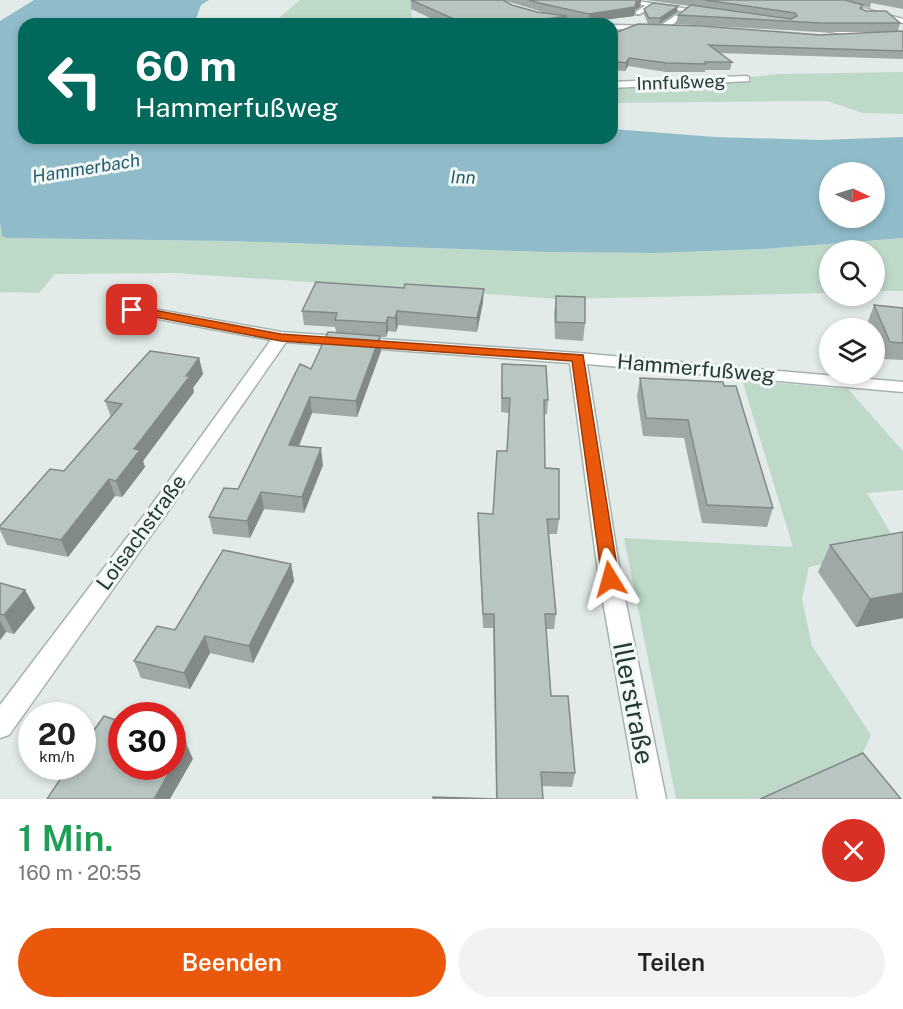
<!DOCTYPE html>
<html lang="de">
<head>
<meta charset="utf-8">
<style>
	body { margin:0; font-family:"Public Sans",sans-serif; background:#f2f2f2; color:#222; height:100vh; display:flex; flex-direction:column; font-size:22px; white-space:nowrap }
	* { box-sizing:border-box; margin:0 }
	p { font-size:20px; color:#767676 }
	.icon { flex:none; width:33px; height:33px; fill:none; stroke:currentColor; stroke-width:2; stroke-linecap:round; stroke-linejoin:round }
	.map { position:relative; height:799px; overflow:hidden }
	.sheet { display:flex; flex-direction:column; background:#fff; flex:1 }
	.sheet>* { flex:none }
	.hud { position:absolute; left:18px; top:18px; width:600px; height:126px; border-radius:18px; box-shadow:0 3px 9px #0003; background:#00695c; color:#fff; overflow:hidden }
	.needle { width:39px; rotate:94deg }
	.controls { position:absolute; left:819px; top:162px; display:grid; gap:12px }
	.controls a { display:grid; place-items:center; width:66px; height:66px; border-radius:50%; background:#fff; box-shadow:0 3px 9px #0003; font-size:30px }
	.speed { position:absolute; left:18px; top:702px; display:flex; gap:12px; font-size:30px; font-weight:700; text-align:center }
	.speed>* { display:grid; place-content:center; width:78px; height:78px; border-radius:50%; background:#fff; box-shadow:0 3px 9px #0003; line-height:1 }
	.speed small { font-size:15px; font-weight:400 }
	.speed .limit { border:9px solid #d22; background:#fff; color:#111 }
	.pin { position:absolute; display:grid; place-items:center; width:51px; height:51px; color:#fff; margin:-26px; border-radius:12px; box-shadow:0 3px 9px #0006 }
	.me { position:absolute; width:66px; margin:-33px; rotate:352deg; stroke-linejoin:round; filter:drop-shadow(0 0 4px #0008) }
	.turn { display:flex; align-items:center; gap:21px; height:126px; padding:0 18px; font-size:27px }
	.turn .icon { width:78px; height:78px; stroke-width:2.5 }
	.turn b { display:block; font-size:42px; line-height:51px }
	.round { display:grid; place-items:center; flex:none; width:63px; height:63px; border-radius:32px; background:#f2f2f2 }
	.summary { display:flex; align-items:center; justify-content:space-between; height:102px; padding:0 18px }
	h1 { font-size:36px; font-weight:600; line-height:45px; color:#1e9e55 }
	.primary-button { display:flex; gap:12px; margin-top:auto; padding:12px 18px }
	.primary-button a { flex:1; height:69px; border-radius:36px; background:#ea580c; color:#fff; font-size:24px; font-weight:600; line-height:69px; text-align:center }
	.primary-button a+a { background:#f2f2f2; color:#222 }
	.map>svg:first-child { display:block }
	.green { fill:#bed9c7 }
	.water { fill:#90bcca; fill-rule:evenodd }
	.lines { fill:none; stroke-linecap:round; stroke-linejoin:round }
	.service-casing { stroke:#a5b2af; stroke-width:4 }
	.minor-casing { stroke:#a5b2af; stroke-width:3 }
	.service { fill:#fff; fill-rule:evenodd }
	.minor { fill:#fff; fill-rule:evenodd }
	.wall { fill:#9ea9a6 }
	.shaded-wall { fill:#818a87 }
	.building { fill:#b8c5c1; stroke:#818a87; stroke-width:1.5 }
	.route { fill:#ea580c; stroke:#983908; stroke-width:1.5 }
	.labels { text-anchor:middle; dominant-baseline:central; stroke-width:6; stroke-linejoin:round; paint-order:stroke }
	.far-street-label { font-size:18px; fill:#243a36; stroke:#f2f8f5 }
	.far-water-label { font-size:18px; font-style:italic; fill:#255d6f; stroke:#f2f8f5 }
	.street-label { font-size:21px; fill:#243a36; stroke:#f2f8f5 }
	.near-street-label { font-size:26px; fill:#243a36; stroke:#f2f8f5 }
</style>
</head>
<body>
<div class="map">
<svg width="903" height="799" viewBox="0 0 903 799">
	<rect width="100%" height="100%" fill="#e2ebe8"/>
	<!-- green -->
	<path class="green" d="M300,0H419L411,11L413,24H277L280,17Z
		M903,72V114L863,113L827,101L612,103V88L678,85L778,74Z
		M0,223L2,236L6,238L229,241L545,252L655,253L764,249L903,238V291H875L874,250H830L829,293L560,299L175,273L55,274L39,293L0,292Z
		M742,380L848,389L903,451V490L867,493L899,547L809,567L802,599L812,646L871,735L854,771L792,799H676L624,538L793,547Z"/>
	<!-- water -->
	<path class="water" d="M34,0H209L201,5L194,24H24V138H612V129L715,137L820,140L903,137V238L764,249L655,253L545,252L229,241L6,238L2,236L0,223V21ZM830,172H874V218H830Z"/>
	<g class="lines">
		<!-- service casing -->
		<g class="service-casing">
			<path id="service" d="M649,3L651,6L640,14H636V12Z
				M685,9L690,10L666,30H660V26Z"/>
		</g>
		<!-- minor casing -->
		<g class="minor-casing">
			<path id="minor" d="M611,0H631L713,13L709,15Z
				M821,0H833L903,19V23Z
				M541,16L583,22L587,24L544,20L540,18Z
				M612,25L652,26L656,28L652,30L612,29Z
				M822,27L881,34L885,37L881,40L825,31H822Z
				M746,76L749,77V81L612,88V82Z
				M132,305L281,332L578,353L903,382V392L587,364L621,579L666,799H638L599,579L570,363L286,342L162,520L9,735L0,738V705L148,510L271,340L126,313L124,310L126,307Z"/>
		</g>
		<!-- service -->
		<use href="#service" class="service"/>
		<!-- minor -->
		<use href="#minor" class="minor"/>
	</g>
	<!-- wall -->
	<path class="wall" d="M411,0L512,5L537,12L546,13L503,0H641L640,7L635,10L634,16L588,22L566,18V24H443L411,9Z
		M646,0H903V9L871,3L870,8L863,6L862,9L866,11L900,23L898,31H903V59L720,53L732,62L730,70H705V72H666L628,66L625,71L612,70V34L820,35L887,32H818L676,24L678,15L689,6Z
		M644,9L677,12L659,24H648L644,14Z
		M556,296L585,323L583,341L555,339L554,313Z
		M483,302L477,332L398,325L396,332L388,331L386,337H380L381,351L357,417L312,413L299,446L323,465L304,513L264,509L250,538L213,534L209,517L238,489L311,369L336,332L335,327L304,325L302,311Z
		M874,305L903,308V360L883,359L874,337V328H871L868,321Z
		M199,358L203,374L193,388L194,392L143,461L145,467L122,497L115,496L68,557L7,545L0,530V526L64,471L111,417L105,401Z
		M502,364L548,400L547,414H544L545,468L559,519L557,534H549L556,614L554,629H546L551,696L575,773L572,787L542,786L496,799L493,628H483L478,528V513L493,514L507,451L509,413L501,412Z
		M640,378L723,382L773,508L767,527L702,523L684,438L643,436L637,396Z
		M903,532V618L856,627L818,572L830,545Z
		M291,564L294,581L253,663L210,653L190,689L141,678L134,661L175,630Z
		M0,583L25,590L35,608L14,634L6,632L0,640Z"/>
	<!-- shaded-wall -->
	<path class="shaded-wall" d="M638,0H641L640,7L635,10L634,16L588,22L589,14L636,2Z
		M678,6L677,12L659,24L660,18Z
		M567,16L566,24H510Z
		M629,58L628,66L625,71L626,63Z
		M484,289L483,302L477,332V318Z
		M397,311L398,325L396,332L395,318Z
		M388,317V331L386,337V323Z
		M380,336L381,351L357,417L356,401Z
		M199,358L203,374L193,388L194,392L143,461L145,467L122,497L116,481L134,449Z
		M310,397L312,413L292,462L289,445Z
		M321,448L323,465L304,513L302,497Z
		M109,479L115,496L68,557L61,540Z
		M261,492L264,509L250,538L247,521Z
		M291,564L294,581L253,663L249,646Z
		M25,590L35,608L14,634L4,615Z
		M903,593V618L856,627L870,599Z
		M0,620L6,632L0,640Z
		M205,636L210,653L190,689L184,673Z
		M186,743L193,759L170,799H154Z"/>
	<!-- building -->
	<path class="building" d="M411,0H503L512,5L537,12L567,16L510,24H465Z
		M529,0H638L636,2L635,7L589,14L539,3Z
		M705,0H845L863,5L860,8L866,11H886L900,23H820L678,15L691,5L791,19L797,16L795,13Z
		M653,3L678,6L660,18H649L644,9Z
		M638,24L702,26L820,35L903,31V51L709,45L732,62H705L706,64L667,63L629,58L626,63L612,61V34Z
		M316,282L404,288L405,284L484,289L477,318L397,311L395,318L388,317L386,323L335,320L337,313L302,311Z
		M556,296L585,297V323L556,322Z
		M874,305L903,308V343L890,342Z
		M328,332L380,336L356,401L310,397L289,445L321,448L302,497L261,492L247,521L209,517L224,488L238,489L300,364L311,369Z
		M150,351L199,358L186,376H190L134,449L140,450L116,481L109,479L61,540L0,528V526L50,469L64,471L122,404L105,401Z
		M502,364L546,366L548,400H544L545,468L559,469V519H547L556,614H545L551,696H568L575,773L541,772L543,799H433V797L497,799L494,614H483L478,513L493,514L497,451H507L510,398H502Z
		M640,378L723,382L724,386H736L773,508L707,505L688,420L646,418Z
		M903,532V593L870,599L830,545Z
		M223,550L291,564L249,646L205,636L184,673L134,661L157,626L175,630Z
		M0,583L25,590L4,615L0,614Z
		M104,716L122,722V766H172V738L186,743L154,799H47L69,766H82V747Z
		M863,753L901,799H760Z"/>
	<!-- route -->
	<path class="route" d="M132,306L281,334L583,355L619,579L617,583L610,585L604,583L602,579L572,361L281,341L128,312V307Z"/>
	<g class="labels">
		<!-- far-street labels -->
		<g class="far-street-label">
			<text transform="translate(681 82) rotate(-2)">Innfußweg</text>
		</g>
		<!-- far-water labels -->
		<g class="far-water-label">
			<text transform="translate(86 168) rotate(-9)">Hammerbach</text>
			<text transform="translate(463 177) rotate(1)">Inn</text>
		</g>
		<!-- street labels -->
		<g class="street-label">
			<text transform="translate(696 368) rotate(5)">Hammerfußweg</text>
			<text transform="translate(141 532) rotate(-54)">Loisachstraße</text>
		</g>
		<!-- near-street labels -->
		<g class="near-street-label">
			<text transform="translate(634 703) rotate(79)">Illerstraße</text>
		</g>
	</g>
</svg>
<div class="controls">
<a><svg class="needle" viewBox="-14 -14 28 28"><path d="M0-13l5 13h-10z" fill="#e53935"/><path d="M0 13l5-13h-10z" fill="#767676"/></svg></a>
<a><svg class="icon" aria-label="search" viewBox="0 0 24 24"><circle cx="10" cy="10" r="6"/><path d="M15 15l6 6"/></svg></a>
<a><svg class="icon" aria-label="layers" viewBox="0 0 24 24"><path d="M12 4l9 5-9 5-9-5zM3 14l9 5 9-5"/></svg></a>
</div>
<div class="speed"><div>20<small>km/h</small></div><div class="limit">30</div></div>
<div class="pin" style="left:132px;top:310px;background:#d93025"><svg class="icon" aria-label="arrive" viewBox="0 0 24 24"><path d="M6 21V4h12l-3 4 3 4H6"/></svg></div>
<svg class="me" style="left:610px;top:579px" viewBox="-20 -20 40 40"><path d="M0-17L14 15 0 8-14 15z" fill="#ea580c" stroke="#fff" stroke-width="4"/></svg>
<div class="hud">
<div class="turn"><svg class="icon" aria-label="left" viewBox="0 0 24 24"><path d="M17 20v-9H6M10 6l-5 5 5 5"/></svg><div><b>60 m</b>Hammerfußweg</div></div>
</div>
</div>
<section class="sheet">
<div class="summary"><div><h1>1 Min.</h1><p>160 m · 20:55</p></div><a class="round" style="background:#d93025;color:#fff"><svg class="icon" aria-label="close" viewBox="0 0 24 24"><path d="M6 6l12 12M18 6L6 18"/></svg></a></div>
<div class="primary-button"><a>Beenden</a><a>Teilen</a></div>
</section>
</body>
</html>
